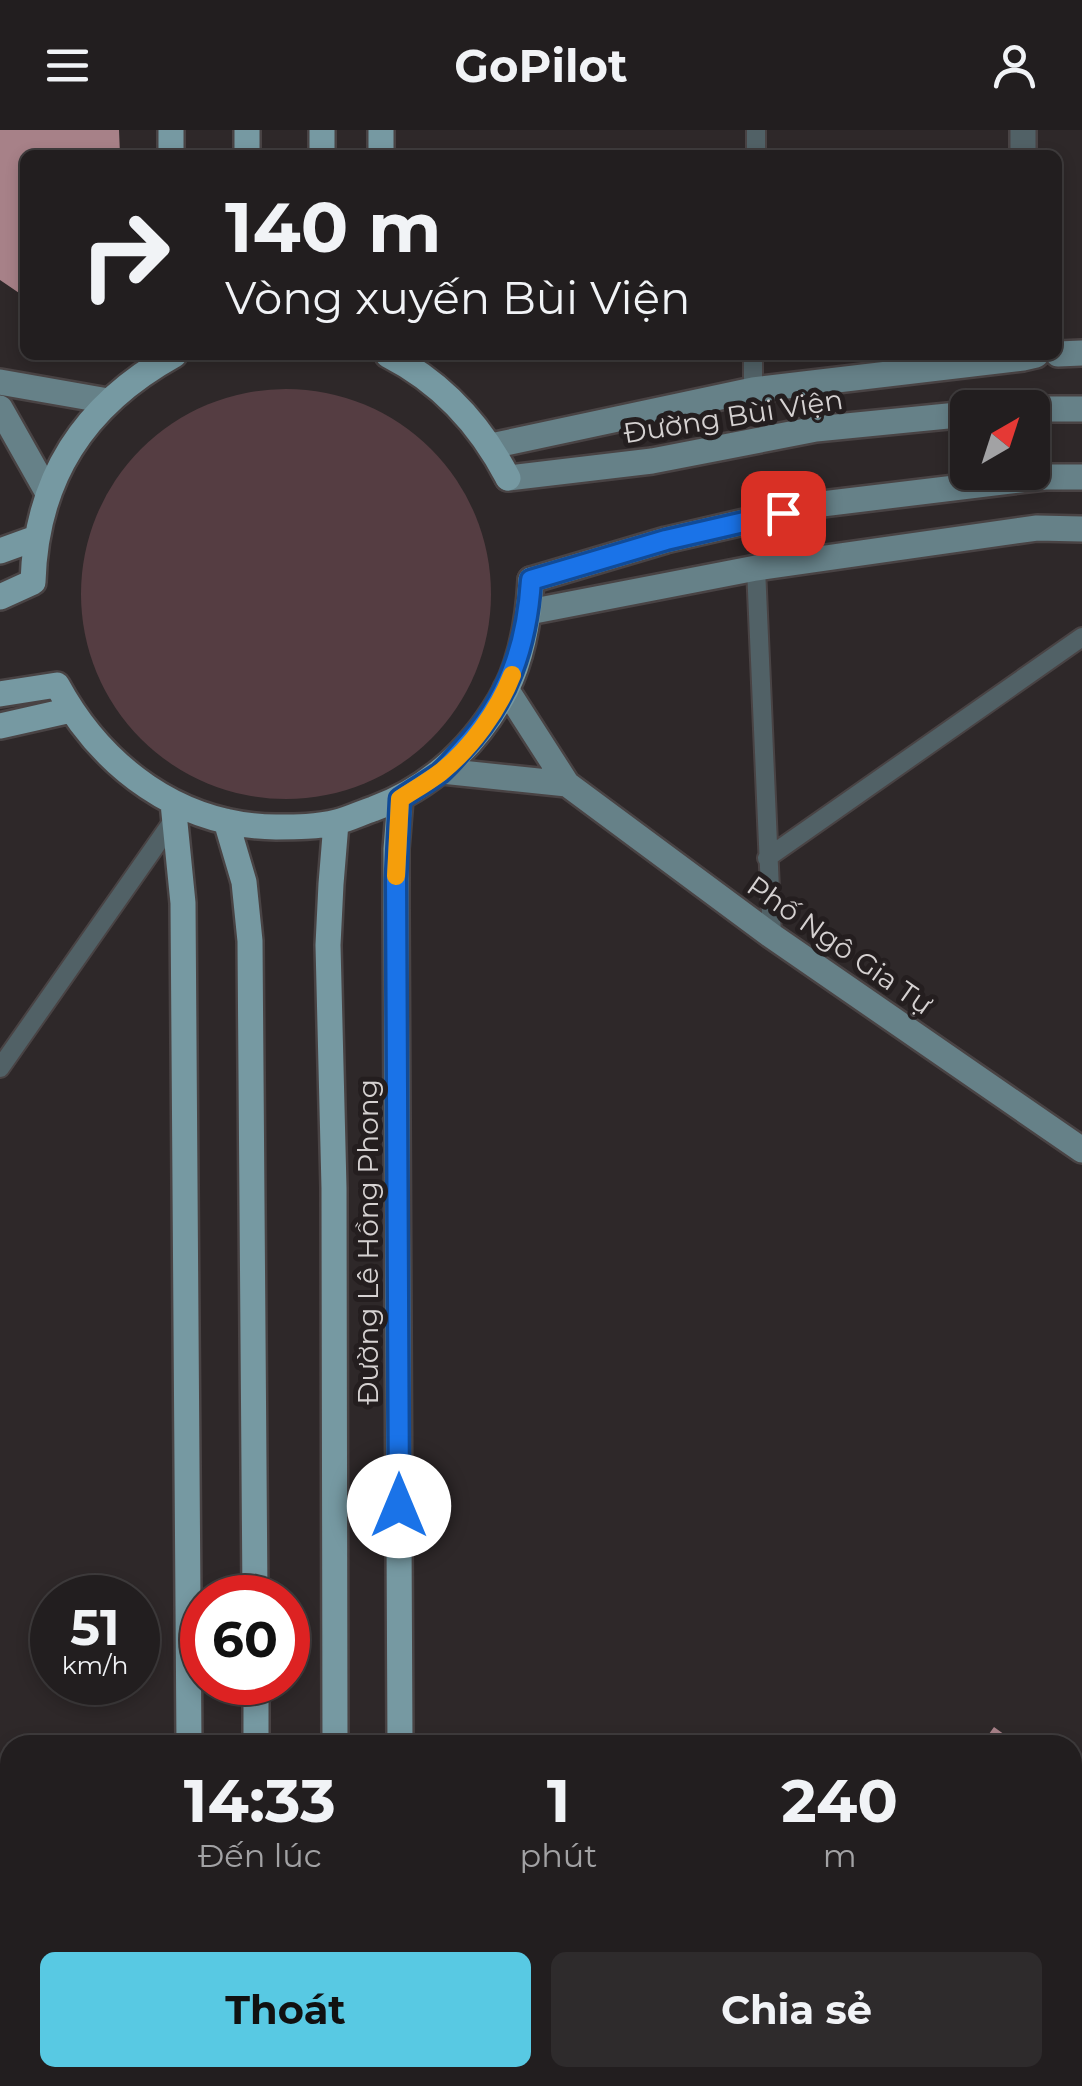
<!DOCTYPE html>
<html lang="vi">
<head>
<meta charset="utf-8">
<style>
	body { margin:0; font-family:Montserrat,sans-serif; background:#2e2b2c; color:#f1f3f6; height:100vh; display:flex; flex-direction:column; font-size:38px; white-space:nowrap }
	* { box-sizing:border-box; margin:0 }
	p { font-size:32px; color:#a2a2a4 }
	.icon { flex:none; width:55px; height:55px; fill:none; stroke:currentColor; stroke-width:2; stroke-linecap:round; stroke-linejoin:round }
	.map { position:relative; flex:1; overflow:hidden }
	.side { position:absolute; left:0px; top:1605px; width:1082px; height:352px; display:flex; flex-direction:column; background:#221e1f; border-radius:30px 30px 0 0; box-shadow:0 5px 15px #0003,0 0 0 2px #3f3c3d }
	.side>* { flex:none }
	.banner { position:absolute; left:20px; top:20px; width:1042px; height:210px; border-radius:15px; box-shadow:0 5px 15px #0003,0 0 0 2px #3f3c3d; background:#221e1f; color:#f1f3f6; overflow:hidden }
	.needle { width:65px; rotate:39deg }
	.tools { position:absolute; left:950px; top:260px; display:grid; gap:20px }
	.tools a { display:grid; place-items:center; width:100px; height:100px; border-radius:15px; background:#221e1f; box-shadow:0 5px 15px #0003,0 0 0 2px #3f3c3d; font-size:50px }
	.speed { position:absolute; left:30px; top:1445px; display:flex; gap:20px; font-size:50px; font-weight:700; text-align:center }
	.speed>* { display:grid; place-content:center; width:130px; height:130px; border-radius:50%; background:#221e1f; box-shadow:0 5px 15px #0003,0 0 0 2px #3f3c3d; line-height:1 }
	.speed small { font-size:25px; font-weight:400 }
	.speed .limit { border:15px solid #d22; background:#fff; color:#111 }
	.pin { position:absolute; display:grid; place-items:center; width:85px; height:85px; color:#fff; margin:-42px; border-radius:20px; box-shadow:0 5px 15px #0006 }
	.me { position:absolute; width:110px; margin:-55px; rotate:0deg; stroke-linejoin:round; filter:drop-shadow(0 0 8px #0008) }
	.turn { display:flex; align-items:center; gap:35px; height:210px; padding:0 40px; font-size:45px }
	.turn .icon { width:130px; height:130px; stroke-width:2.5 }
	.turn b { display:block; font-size:70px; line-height:85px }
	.eta { display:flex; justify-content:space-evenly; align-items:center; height:170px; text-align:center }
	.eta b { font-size:60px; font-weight:700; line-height:70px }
	.primary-button { display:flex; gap:20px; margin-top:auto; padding:20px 40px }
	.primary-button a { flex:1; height:115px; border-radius:15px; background:#58c9e3; color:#111; font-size:40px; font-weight:700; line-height:115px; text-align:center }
	.primary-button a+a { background:#2e2b2c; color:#f1f3f6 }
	header { display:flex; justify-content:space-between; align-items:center; height:130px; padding:0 40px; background:#221e1f; font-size:45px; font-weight:700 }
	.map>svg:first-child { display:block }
	.green { fill:#553d42 }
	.building { fill:#a78188 }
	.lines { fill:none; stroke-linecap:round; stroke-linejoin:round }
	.service-casing { stroke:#494344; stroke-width:22 }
	.minor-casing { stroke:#494344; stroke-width:30 }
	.secondary-casing { stroke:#494344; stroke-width:30 }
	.primary-casing { stroke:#494344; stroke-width:30 }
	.service { stroke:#516166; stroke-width:18 }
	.minor { stroke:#516166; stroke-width:25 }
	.secondary { stroke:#668188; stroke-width:25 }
	.primary { stroke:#7699a2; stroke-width:25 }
	.route-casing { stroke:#114b97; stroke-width:25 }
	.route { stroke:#1a73e8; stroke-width:18 }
	.slow { stroke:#f59e0b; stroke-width:18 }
	.labels { text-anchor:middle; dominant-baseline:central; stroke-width:10; stroke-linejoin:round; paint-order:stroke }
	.street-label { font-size:28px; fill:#d5d1d1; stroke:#241e1f }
</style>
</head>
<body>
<header><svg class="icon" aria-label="menu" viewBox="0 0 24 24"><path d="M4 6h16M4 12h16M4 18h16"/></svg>GoPilot<svg class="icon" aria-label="person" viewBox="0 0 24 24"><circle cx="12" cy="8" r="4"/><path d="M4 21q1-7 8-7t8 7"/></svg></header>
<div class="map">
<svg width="1082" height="1956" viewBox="0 0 1082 1956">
	<rect width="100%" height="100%" fill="#2e2829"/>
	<!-- green -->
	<path class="green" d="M81 464a205 205 0 1 1 410 0a205 205 0 1 1-410 0Z"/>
	<!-- building -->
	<path class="building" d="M0,0H119L120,25H25V167L0,150Z
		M994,1597L1019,1615H981Z
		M1072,1652L1082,1658V1785L1072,1778Z"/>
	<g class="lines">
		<!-- service casing -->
		<g class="service-casing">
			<path id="service" d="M756,25V0
				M753,260V225
				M756,438L772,806
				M767,728L1082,507
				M0,938L175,688
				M37,1948L40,1956"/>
		</g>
		<!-- minor casing -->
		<g class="minor-casing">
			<path id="minor" d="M1023,0V25"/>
		</g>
		<!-- secondary casing -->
		<g class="secondary-casing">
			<path id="secondary" d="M1058,224L1082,223
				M0,252L108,271
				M0,278L48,363
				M1032,279H1082
				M491,316L753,260L1023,228L1036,225
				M508,348L652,331L816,299L968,284
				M531,450L666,410L822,374L1045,347H1082
				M529,482L756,438L1037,398L1082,399
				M506,559L567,654L772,806L1082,1020
				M442,641L567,654"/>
		</g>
		<!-- primary casing -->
		<g class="primary-casing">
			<path id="primary" d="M171,0V25
				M247,0V25
				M322,0V25
				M381,25V0
				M388,225C441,252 481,296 508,348
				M0,421L36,408
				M0,467L33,452C36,348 84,275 174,225
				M0,564L57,555C102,638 180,696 276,697C296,697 317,697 337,692C349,689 361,683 373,679C431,658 477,615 506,560C523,526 529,487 531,450
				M0,596L71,580
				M173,673L183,773L189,1615
				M226,691L244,752L250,811L255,1468
				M256,1552V1615
				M335,1615L334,1058L328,815L331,754L336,693
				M400,1615L396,779V719L400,669
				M192,1948V1956
				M259,1948V1956
				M336,1948V1956
				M401,1948V1956"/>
		</g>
		<!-- service -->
		<use href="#service" class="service"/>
		<!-- minor -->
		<use href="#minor" class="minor"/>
		<!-- secondary -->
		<use href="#secondary" class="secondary"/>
		<!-- primary -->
		<use href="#primary" class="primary"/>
	</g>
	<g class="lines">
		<!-- route casing -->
		<g class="route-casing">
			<path id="route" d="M399,1376L396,749L400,669C413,660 427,652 440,643C448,636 455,628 462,620C508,572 527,515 531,450L666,410L783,383"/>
		</g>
		<!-- route -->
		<use href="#route" class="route"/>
		<!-- slow -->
		<path class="slow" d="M396,746L400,669C414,660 428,652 441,642C471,618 498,581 512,545"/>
	</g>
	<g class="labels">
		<!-- street labels -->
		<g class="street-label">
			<text transform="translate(733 286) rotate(-9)">Đường Bùi Viện</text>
			<text transform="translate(840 815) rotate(35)">Phố Ngô Gia Tự</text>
			<text transform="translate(368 1112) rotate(-90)">Đường Lê Hồng Phong</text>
		</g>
	</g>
</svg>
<div class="tools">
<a><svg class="needle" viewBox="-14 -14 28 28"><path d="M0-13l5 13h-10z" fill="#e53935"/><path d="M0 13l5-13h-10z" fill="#a2a2a4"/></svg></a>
</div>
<div class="speed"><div>51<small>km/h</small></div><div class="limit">60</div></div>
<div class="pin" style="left:783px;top:383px;background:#d93025"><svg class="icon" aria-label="arrive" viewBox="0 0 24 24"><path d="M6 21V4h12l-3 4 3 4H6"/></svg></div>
<svg class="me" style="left:399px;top:1376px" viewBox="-20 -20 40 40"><circle r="19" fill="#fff"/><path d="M0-13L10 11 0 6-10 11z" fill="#1a73e8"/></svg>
<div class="banner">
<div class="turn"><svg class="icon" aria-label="right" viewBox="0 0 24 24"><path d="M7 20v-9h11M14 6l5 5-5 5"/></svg><div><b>140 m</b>Vòng xuyến Bùi Viện</div></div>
</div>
<section class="side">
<div class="eta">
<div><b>14:33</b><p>Đến lúc</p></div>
<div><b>1</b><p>phút</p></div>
<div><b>240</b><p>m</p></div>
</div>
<div class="primary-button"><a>Thoát</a><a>Chia sẻ</a></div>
</section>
</div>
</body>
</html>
